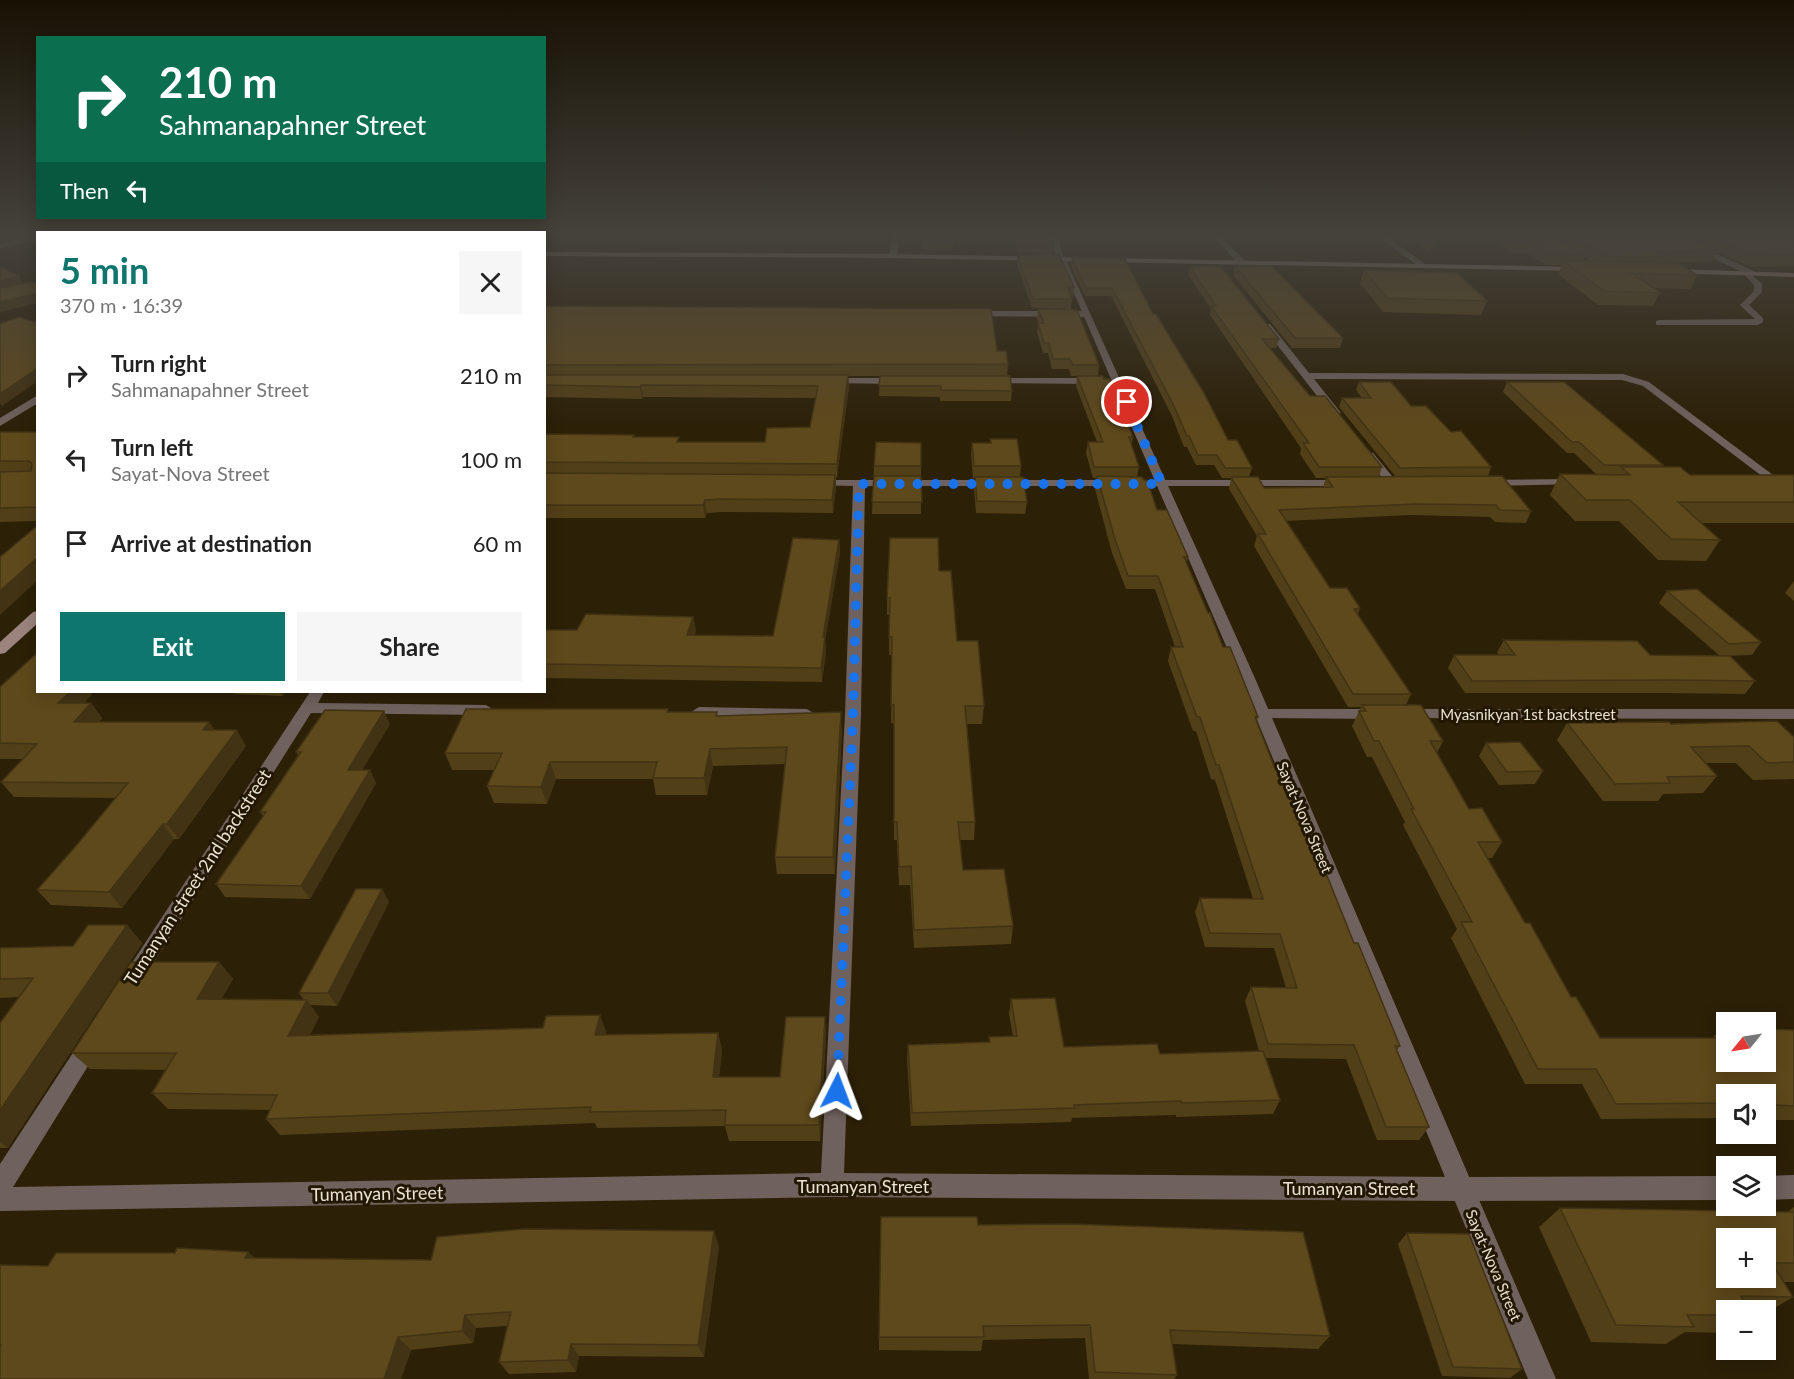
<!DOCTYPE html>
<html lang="en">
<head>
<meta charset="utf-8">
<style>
	body { margin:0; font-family:Lato,sans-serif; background:#f6f6f6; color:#222; height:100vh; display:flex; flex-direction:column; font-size:22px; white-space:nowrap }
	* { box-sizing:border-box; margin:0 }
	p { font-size:20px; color:#767676 }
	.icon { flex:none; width:33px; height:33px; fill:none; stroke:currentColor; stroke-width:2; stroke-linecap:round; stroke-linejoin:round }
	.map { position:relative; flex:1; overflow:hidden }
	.panel { position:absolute; left:36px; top:231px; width:510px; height:462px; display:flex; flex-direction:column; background:#fff; border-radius:0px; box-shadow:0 3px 15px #0003 }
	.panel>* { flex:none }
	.banner { position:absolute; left:36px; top:36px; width:510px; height:183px; border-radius:0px; box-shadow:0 3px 15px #0003; background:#0b6e4f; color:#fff; overflow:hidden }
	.needle { width:39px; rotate:240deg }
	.tools { position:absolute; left:1716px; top:1012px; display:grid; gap:12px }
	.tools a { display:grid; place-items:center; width:60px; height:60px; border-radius:0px; background:#fff; box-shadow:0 3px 15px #0003; font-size:30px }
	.pin { position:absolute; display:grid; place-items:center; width:51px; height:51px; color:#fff; margin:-26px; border:3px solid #fff; border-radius:50%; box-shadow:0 2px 6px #0007 }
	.me { position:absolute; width:66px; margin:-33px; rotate:3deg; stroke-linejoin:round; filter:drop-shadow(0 0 4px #0008) }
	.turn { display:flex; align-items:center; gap:21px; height:126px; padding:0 24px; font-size:27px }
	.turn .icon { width:78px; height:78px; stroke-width:2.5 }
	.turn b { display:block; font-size:42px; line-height:51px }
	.then { display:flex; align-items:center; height:57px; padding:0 24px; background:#0003; gap:12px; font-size:22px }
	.round { display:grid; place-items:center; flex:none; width:63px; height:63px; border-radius:0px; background:#f6f6f6 }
	.head { display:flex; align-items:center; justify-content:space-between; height:102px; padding:0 24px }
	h1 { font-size:36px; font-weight:700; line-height:45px; color:#0f766e }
	.button { display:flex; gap:12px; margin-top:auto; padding:12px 24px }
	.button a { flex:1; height:69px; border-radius:0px; background:#0f766e; color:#fff; font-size:24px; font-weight:700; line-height:69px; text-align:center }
	.button a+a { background:#f6f6f6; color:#222 }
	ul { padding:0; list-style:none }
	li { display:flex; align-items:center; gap:18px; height:84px; padding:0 24px }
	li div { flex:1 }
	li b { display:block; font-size:22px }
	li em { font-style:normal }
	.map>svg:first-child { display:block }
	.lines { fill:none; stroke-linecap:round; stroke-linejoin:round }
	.minor { fill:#6f615d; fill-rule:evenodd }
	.tertiary { fill:#6f615d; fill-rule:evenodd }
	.secondary { fill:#9b847e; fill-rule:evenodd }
	.wall { fill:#513f18; fill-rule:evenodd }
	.shaded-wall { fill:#423314 }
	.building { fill:#5e491c; stroke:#423314; stroke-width:1.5; fill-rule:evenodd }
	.route { stroke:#1a73e8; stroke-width:10; stroke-dasharray:0 18 }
	.labels { text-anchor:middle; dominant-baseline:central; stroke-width:6; stroke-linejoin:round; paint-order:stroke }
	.street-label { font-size:15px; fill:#eae2d4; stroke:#221700 }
	.near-street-label { font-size:18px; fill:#eae2d4; stroke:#221700 }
</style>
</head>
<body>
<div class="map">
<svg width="1794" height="1379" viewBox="0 0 1794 1379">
	<rect width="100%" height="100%" fill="#2c2007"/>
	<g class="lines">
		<!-- minor -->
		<path class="minor" d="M891,234H898V256L894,258L890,256Z
			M1050,234H1057L1064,260L1057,258Z
			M1212,234H1219L1244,260V264H1238Z
			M1375,234H1383L1428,266L1421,268Z
			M1663,234H1673L1754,271L1752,275L1762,284V292L1749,305L1763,318V322L1758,325H1656V321L1659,320L1755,319L1740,305L1754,291V285L1742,272Z
			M38,236V240L0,248V244Z
			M973,311H1087L1091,314L1087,317L970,316V312Z
			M1264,324H1270L1309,373L1623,374L1649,382L1781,481L1775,484L1771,483L1643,386L1622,380L1314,379L1341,413L1332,415L1264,328Z
			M828,378H900L905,381L900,384L825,383L823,381Z
			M990,378H1095L1100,381L1095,384L987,383L985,381Z
			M38,395V403L0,426V418Z
			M1369,452L1373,453L1396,481V485H1388L1365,457L1364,455Z
			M1575,479L1579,480V484L1488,486L1482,483L1488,480Z
			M816,480H1344L1350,483L1344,486H865L861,714L844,1173L1461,1177L1726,1176V1200L1461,1201L832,1197L0,1211V1164L84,1036L91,1033L98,1036L102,1043L98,1050L13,1187L821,1173L845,714L853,486L812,485L810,483Z
			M310,692H324L318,703L486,705L494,710L486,715L311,713L140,984L133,987L126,984L123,978L126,972Z
			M699,707L807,709L815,714L807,719L694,716L691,712Z
			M1262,709H1376L1384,714L1376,719L1257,718L1254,714L1257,710Z
			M1406,709H1794V719L1401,718L1398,714L1401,710Z
			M1794,1175V1199L1766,1200V1176Z"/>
		<!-- tertiary -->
		<path class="tertiary" d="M1058,256L1065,258L1254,676L1556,1379H1528L1239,676Z"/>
		<!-- secondary -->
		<path class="secondary" d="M544,252L894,254L1581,267L1585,269L1581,271L894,258L544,256Z
			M1671,269L1794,273V277L1668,273L1667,271Z
			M38,611V623L5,653L0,654V642L33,612Z"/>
	</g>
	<!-- wall -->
	<path class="wall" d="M919,234H953V250H923Z
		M1012,234H1050L1054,245L1053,254L1074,287L1073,297H1071L1072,299L1071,309L1032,308L1017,264V255L1053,254L1019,253Z
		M1402,234H1440L1438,240L1429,252Z
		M1481,234H1794V266L1751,267L1718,252L1713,261L1660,263L1697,275L1690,289L1653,288L1660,293L1653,306L1598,305L1558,274L1562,265H1547L1526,253L1516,254ZM1584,257L1592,261H1582Z
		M1072,258L1153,314L1228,440L1252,468L1249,477L1264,488L1323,487L1326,478H1316L1300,454L1301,448L1210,315L1211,309L1188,275L1190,266L1279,339L1276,348H1270L1310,396L1382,467L1379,477H1396L1339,407L1342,398H1362L1356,390L1359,382L1411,406L1451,432L1491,467L1488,476L1531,511L1526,523L1495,522L1490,517L1411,515L1286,521L1330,588L1360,608L1358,614L1411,694L1406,705L1443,741L1437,753L1469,809L1502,842L1492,858H1488L1525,923L1571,997L1600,1038H1712L1721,1029L1794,1030V1120H1766V1095H1726V1118L1601,1119L1582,1084H1525L1451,938L1457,929L1403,825L1405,822L1372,757H1367L1352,726L1361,707H1348L1254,546L1257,536L1229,489L1231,478H1222L1214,465H1196L1187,447H1184L1172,416L1111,296H1085L1071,267Z
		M1235,266L1343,338L1340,348H1292L1233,275Z
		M1364,270L1487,301L1481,315L1383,312L1360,283Z
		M544,306L997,351L1008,364L1007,376L1012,391L1011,401H940V397L879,396L880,376H848L849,386L837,477H836V487L833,513L723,512L707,513L705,518H544V434L634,437L680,442H765L810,427L816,398L643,397L642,399L544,397Z
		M1038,309L1099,365L1098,376H1071L1069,369H1052L1048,353H1043L1037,332L1039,323L1037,319Z
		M1077,376L1133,437L1131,446L1139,467L1137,477L1157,510L1188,557L1186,564L1223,647L1258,717L1257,721L1274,766L1400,1046L1397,1050L1429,1127L1419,1140H1377L1346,1059L1266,1058L1280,1100L1273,1114L1176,1117V1115L1072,1118L1071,1122L911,1126L907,1059L908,1045L989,1042V1037L1013,1036L1009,1014L1011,999L1064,1047L1160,1054L1259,1051L1245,1001L1251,987L1286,988L1274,948L1205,947L1195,912L1200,898L1253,899L1215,780L1211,779L1196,731H1193L1168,661L1171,647H1175L1155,589H1126L1112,553L1095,489L1097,478H1093L1086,453L1088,442H1097L1076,386Z
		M1507,382L1663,465L1661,467L1690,475H1794V523H1701L1720,540L1706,561L1658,560L1619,521H1575L1550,495L1560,474L1597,475L1574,453H1567L1503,392Z
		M0,432H38V521L0,522Z
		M990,439L1021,466L1020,477L1027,502L1025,514L976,513L974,488L975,478H973L971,454L972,443H990Z
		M921,443V514H872L874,466Z
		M839,540L840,553L825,640L826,651L822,682L544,678V630H577L693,617L696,631L694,635L773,636Z
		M939,571L957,641L984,706L982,724H967L975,822L974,840H960L963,870L1013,926L1011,944L914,948L910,885H899L897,840H894V723H891L892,655H889V615H887V598Z
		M1794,581V601L1785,593Z
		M1667,591L1761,642L1752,655L1723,656L1755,681L1745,694L1664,693H1465L1448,668L1454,655H1499L1497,652L1504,640L1650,655L1720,656L1659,603Z
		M0,687L38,692H90L92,694L84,703H91L102,718L99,722H209L214,730L246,746L179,839H174L122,908L51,905L37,890L75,847L115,798L14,797L1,782L23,759H0Z
		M233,692H286L282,696L235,694Z
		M668,709V712L718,716L842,728L835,874H777L775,857L785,764L713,766L707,795H656L653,779H556L547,804L494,803L487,786L495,770H452L445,753Z
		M1567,723L1671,724L1794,737V779L1753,780L1736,763H1706L1717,776L1703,793L1663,794L1658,801H1603L1557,740Z
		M390,724L362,770H370L376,783L310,899L225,897L216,884L263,816L260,812L298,755L296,752Z
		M1486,743L1543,771L1535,784L1499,785L1479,756Z
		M382,889L389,902L337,1006L310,1005L319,1017L309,1036L606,1031L605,1035L718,1033L722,1050L719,1077H780L825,1017L826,1034L820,1141H729L725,1126L597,1128L595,1123L280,1135L266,1119L270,1110L168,1109L152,1093L166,1070L90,1069L72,1053L219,962L233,979L221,999L304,1000L299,993Z
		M127,925L142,943L8,1148H0V1023L19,997L0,998V948L73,946Z
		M1794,1207V1282H1784L1793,1297L1766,1313V1311H1726V1331L1724,1333L1685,1332L1666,1344L1591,1342L1539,1227L1560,1208L1787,1212Z
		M978,1225L1330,1336L1318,1349L1172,1344L1177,1375L1174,1379H1089L1085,1338L983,1340L981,1351L879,1350V1337Z
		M1407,1233L1522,1369L1510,1378L1442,1376L1398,1244Z
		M719,1246L704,1357L579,1356L576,1372L509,1374L499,1362L507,1326L476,1328L473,1343L411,1350L401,1379H0V1265L48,1266L255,1258L431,1260Z"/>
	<!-- shaded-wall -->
	<path class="shaded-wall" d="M1440,234L1438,240L1429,252L1432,245Z
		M19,276L24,285L0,291V281Z
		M38,293V303L0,312V302Z
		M38,368V381L2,406L0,403V394Z
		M848,375L849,386L837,477V464Z
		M641,385L643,397L642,399L640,387Z
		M835,475L836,487L833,513L832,500Z
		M705,500L707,513L705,518L703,505Z
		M839,540L840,553L825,640L826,651L822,682L821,668L823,637Z
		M38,557V580L0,615V591Z
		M693,617L696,631L690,648L687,635Z
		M66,692H90L92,694L70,718L58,703Z
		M280,692H286L282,696Z
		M91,703L102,718L85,737L74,722Z
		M384,711L390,724L354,783L348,770Z
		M841,712L842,728L835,874L833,857Z
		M209,722L219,737L203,730Z
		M237,730L246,746L179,839L167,824Z
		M710,749L713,766L707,795L704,778Z
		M550,762L556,779L547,804L541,787Z
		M370,770L376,783L310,899L301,886Z
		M163,824L174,839L122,908L109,892Z
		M382,889L389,902L337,1006L328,993Z
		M127,925L142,943L8,1148L0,1142V1110Z
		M219,962L233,979L212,1016L197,999Z
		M307,1000L319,1017L301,1053L288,1036Z
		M600,1015L606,1031L601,1052L595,1035Z
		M825,1017L826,1034L820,1141L819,1125Z
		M718,1033L722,1050L717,1093L713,1077Z
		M714,1231L719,1246L704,1357L698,1345Z
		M248,1252L264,1266L245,1258Z
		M465,1315L476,1328L473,1343L462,1331Z
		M398,1337L411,1350L401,1379H384Z
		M571,1344L579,1356L576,1372L568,1360Z"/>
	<!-- building -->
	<path class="building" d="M922,234H953V242H923Z
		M1016,234H1050L1054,245H1019Z
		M1415,234H1439L1432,245Z
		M1504,234H1547L1585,255L1551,254L1531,243H1521Z
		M1565,234H1686L1719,250L1656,252L1663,257L1606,256Z
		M1707,234H1794V255L1757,256Z
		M1059,254L1074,287H1068L1072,299H1033L1017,255Z
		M1072,258L1125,259L1153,314H1156L1204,393L1228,440H1237L1252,468H1225L1217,455H1198L1189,436H1187L1174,406L1112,288H1086Z
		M1564,261L1678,263L1697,275L1632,273L1660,293L1604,291Z
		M1190,266H1220L1279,339H1262L1310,396H1325L1382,467H1319L1303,443H1309L1211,306H1216Z
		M1235,266H1271L1343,338H1295Z
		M0,267L19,276L0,281Z
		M1364,270L1457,273L1487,301L1387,298Z
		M31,282L38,285V293L0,302V288Z
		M544,306L991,309L997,351H1006L1008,364L544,365Z
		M1038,309L1077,310L1099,365H1073L1070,359H1053L1049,343H1044L1038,323H1044Z
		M19,317L38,323V368L0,394V324Z
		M544,375H848L837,464L544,462V434L634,435L633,437H679L677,442H765L767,428L810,427L818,386L641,385L640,387L544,385Z
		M880,376H1010L1012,391L941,390V386H879Z
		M1077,376H1103L1104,379H1110L1133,437H1129L1139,467H1094L1088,442H1103Z
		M1359,382H1391L1411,406H1426L1451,432L1461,431L1491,467L1400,468L1342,398H1371Z
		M1507,382H1564L1663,465H1604L1579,442H1572Z
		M0,432H38V507L0,508V472L31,471L32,464L29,461H0Z
		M990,439H1017L1021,466H974L972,443H991Z
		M876,442L921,443V466H874Z
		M1621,467H1680L1690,475H1794V502H1678L1720,540L1671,539L1630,500H1586L1560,474L1630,475Z
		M544,473L835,475L832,500L721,499L705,500L703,505H544Z
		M874,476H921L922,502H872Z
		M1097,476L1142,477L1144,480H1147L1157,510H1167L1188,557H1184L1208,613H1210L1223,647H1230L1258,717H1255L1274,766H1283L1354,943H1358L1400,1046H1395L1429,1127H1386L1354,1045L1268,1044L1251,987L1297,988L1280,934L1210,933L1200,898L1263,899L1219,765H1216L1200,717H1197L1171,647H1183L1158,576H1128L1115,539Z
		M1502,476L1531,511L1500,510L1496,505L1415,504L1279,510L1330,588H1347L1360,608L1354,609L1411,694H1353L1258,534H1266L1231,477H1258L1264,488L1333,487L1326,477Z
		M975,477H1023L1027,502L977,501Z
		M38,525V557L0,591V557Z
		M793,538L839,540L823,637H825L821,668L544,664V630H577L586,614L693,617L687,635L773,636Z
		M890,538H938L939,571H951L957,641H978L984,706H965L975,822H958L963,870L1004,869L1013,926L914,930L911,866L899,867L897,822H894V705H891L892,637H889L890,598H887Z
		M1697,589L1761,642L1729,644L1667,591Z
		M1504,640L1637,641L1650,655L1730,656L1755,681L1672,680L1472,681L1454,655H1515Z
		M38,652V692H70L58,703H91L74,722H209L203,730H237L167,824H163L109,892L37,890L75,847L128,783L1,782L37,744L0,743V687Z
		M1362,705H1421L1443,741H1430L1469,809L1482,808L1502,842H1478L1525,923H1530L1571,997H1576L1600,1038H1726V1062H1766V1029L1794,1030V1106L1773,1105L1771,1103H1766V1095H1726V1103L1616,1104L1596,1069H1538L1461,922H1472L1411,809H1414L1379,741H1374L1359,711H1366Z
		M466,709H668L667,712H717L716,716L841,712L833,857H775L787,747L710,749L704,778H653L657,762H550L541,787L487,786L502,753H445Z
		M325,710L384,711L348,770H370L301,886L216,884L266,812H260L301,752H296Z
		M1777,721L1794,737V762L1767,763L1749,746L1691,747L1717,776L1667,777L1670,783L1615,784L1567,723L1669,722L1671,724Z
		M1520,742L1543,771L1507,772L1486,743Z
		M356,889H382L328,993H299Z
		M88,925H127L0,1110V1023L33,978L0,979V948L73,946Z
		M131,962H219L197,999L307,1000L288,1036L543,1028L546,1016L600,1015L595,1035L718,1033L713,1077H780L786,1017H825L819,1125H725L726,1110L590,1112L591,1107L266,1119L277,1095L152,1093L176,1053H72Z
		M1055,998L1064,1047L1157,1044L1160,1054L1263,1051L1280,1100L1182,1103L1181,1101L1074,1105L1075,1108L912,1113L908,1045L990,1042L989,1037L1017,1036L1011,999Z
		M1721,1029H1726V1036Z
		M1560,1208L1794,1212V1263H1772L1793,1297L1741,1296L1750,1311H1726V1315H1687L1694,1327L1616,1325ZM1726,1239H1766V1278H1726Z
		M881,1217H977L978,1225L1069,1224L1303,1232L1330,1336L1170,1330L1177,1375L1095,1372L1090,1325L983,1326L984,1337H879Z
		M524,1229L714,1231L698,1345L571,1344L568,1360L499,1362L511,1312L465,1315L462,1331L398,1337L384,1379H0V1347L1,1345H0V1265L48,1266L56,1253H175L177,1248L248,1252L245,1258L431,1260L437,1237Z
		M1407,1233L1469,1234L1522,1369L1453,1367Z"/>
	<!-- sky -->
	<linearGradient id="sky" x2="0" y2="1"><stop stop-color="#181204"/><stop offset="0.55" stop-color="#45423c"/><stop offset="1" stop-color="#45423c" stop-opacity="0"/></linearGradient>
	<rect width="1794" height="427" fill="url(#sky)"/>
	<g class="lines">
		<!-- route -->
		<path class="route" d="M837,1091L853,714L859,484H1162L1127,402"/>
	</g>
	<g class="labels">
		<!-- street labels -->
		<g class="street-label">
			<text x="1528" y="714">Myasnikyan 1st backstreet</text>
			<text transform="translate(1305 817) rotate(67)">Sayat-Nova Street</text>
			<text transform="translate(1494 1265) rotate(67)">Sayat-Nova Street</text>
		</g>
		<!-- near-street labels -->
		<g class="near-street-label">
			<text transform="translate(197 877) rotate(-57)">Tumanyan street 2nd backstreet</text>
			<text x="863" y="1186">Tumanyan Street</text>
			<text x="1349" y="1188">Tumanyan Street</text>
			<text transform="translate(377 1193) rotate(-1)">Tumanyan Street</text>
		</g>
	</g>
</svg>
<div class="tools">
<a><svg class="needle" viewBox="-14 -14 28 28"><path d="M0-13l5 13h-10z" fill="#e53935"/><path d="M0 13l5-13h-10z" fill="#767676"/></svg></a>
<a><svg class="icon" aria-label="sound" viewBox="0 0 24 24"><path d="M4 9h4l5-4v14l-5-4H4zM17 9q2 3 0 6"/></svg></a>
<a><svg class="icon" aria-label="layers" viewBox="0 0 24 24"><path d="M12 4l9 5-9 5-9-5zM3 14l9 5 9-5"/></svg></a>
<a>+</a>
<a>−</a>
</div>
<div class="pin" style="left:1127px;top:402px;background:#d93025"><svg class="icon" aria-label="arrive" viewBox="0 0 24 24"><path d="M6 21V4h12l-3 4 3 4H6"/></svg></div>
<svg class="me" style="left:837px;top:1091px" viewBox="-20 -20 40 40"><path d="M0-17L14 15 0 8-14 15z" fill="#1a73e8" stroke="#fff" stroke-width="4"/></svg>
<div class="banner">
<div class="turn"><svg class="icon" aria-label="right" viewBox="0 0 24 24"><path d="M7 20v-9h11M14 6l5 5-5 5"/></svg><div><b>210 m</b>Sahmanapahner Street</div></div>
<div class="then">Then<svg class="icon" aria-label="left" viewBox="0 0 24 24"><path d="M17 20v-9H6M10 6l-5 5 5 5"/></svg></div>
</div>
<section class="panel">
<div class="head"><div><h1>5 min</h1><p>370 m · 16:39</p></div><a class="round"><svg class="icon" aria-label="close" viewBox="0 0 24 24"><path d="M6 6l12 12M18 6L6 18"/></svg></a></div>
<ul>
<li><svg class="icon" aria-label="right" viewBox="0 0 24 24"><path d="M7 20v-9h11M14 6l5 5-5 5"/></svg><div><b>Turn right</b><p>Sahmanapahner Street</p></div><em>210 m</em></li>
<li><svg class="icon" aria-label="left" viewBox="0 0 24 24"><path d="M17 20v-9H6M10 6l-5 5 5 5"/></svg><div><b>Turn left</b><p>Sayat-Nova Street</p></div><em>100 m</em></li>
<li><svg class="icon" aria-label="arrive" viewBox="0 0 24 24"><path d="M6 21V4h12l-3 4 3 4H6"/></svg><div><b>Arrive at destination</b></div><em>60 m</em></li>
</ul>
<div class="button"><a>Exit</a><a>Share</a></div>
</section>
</div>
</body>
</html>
